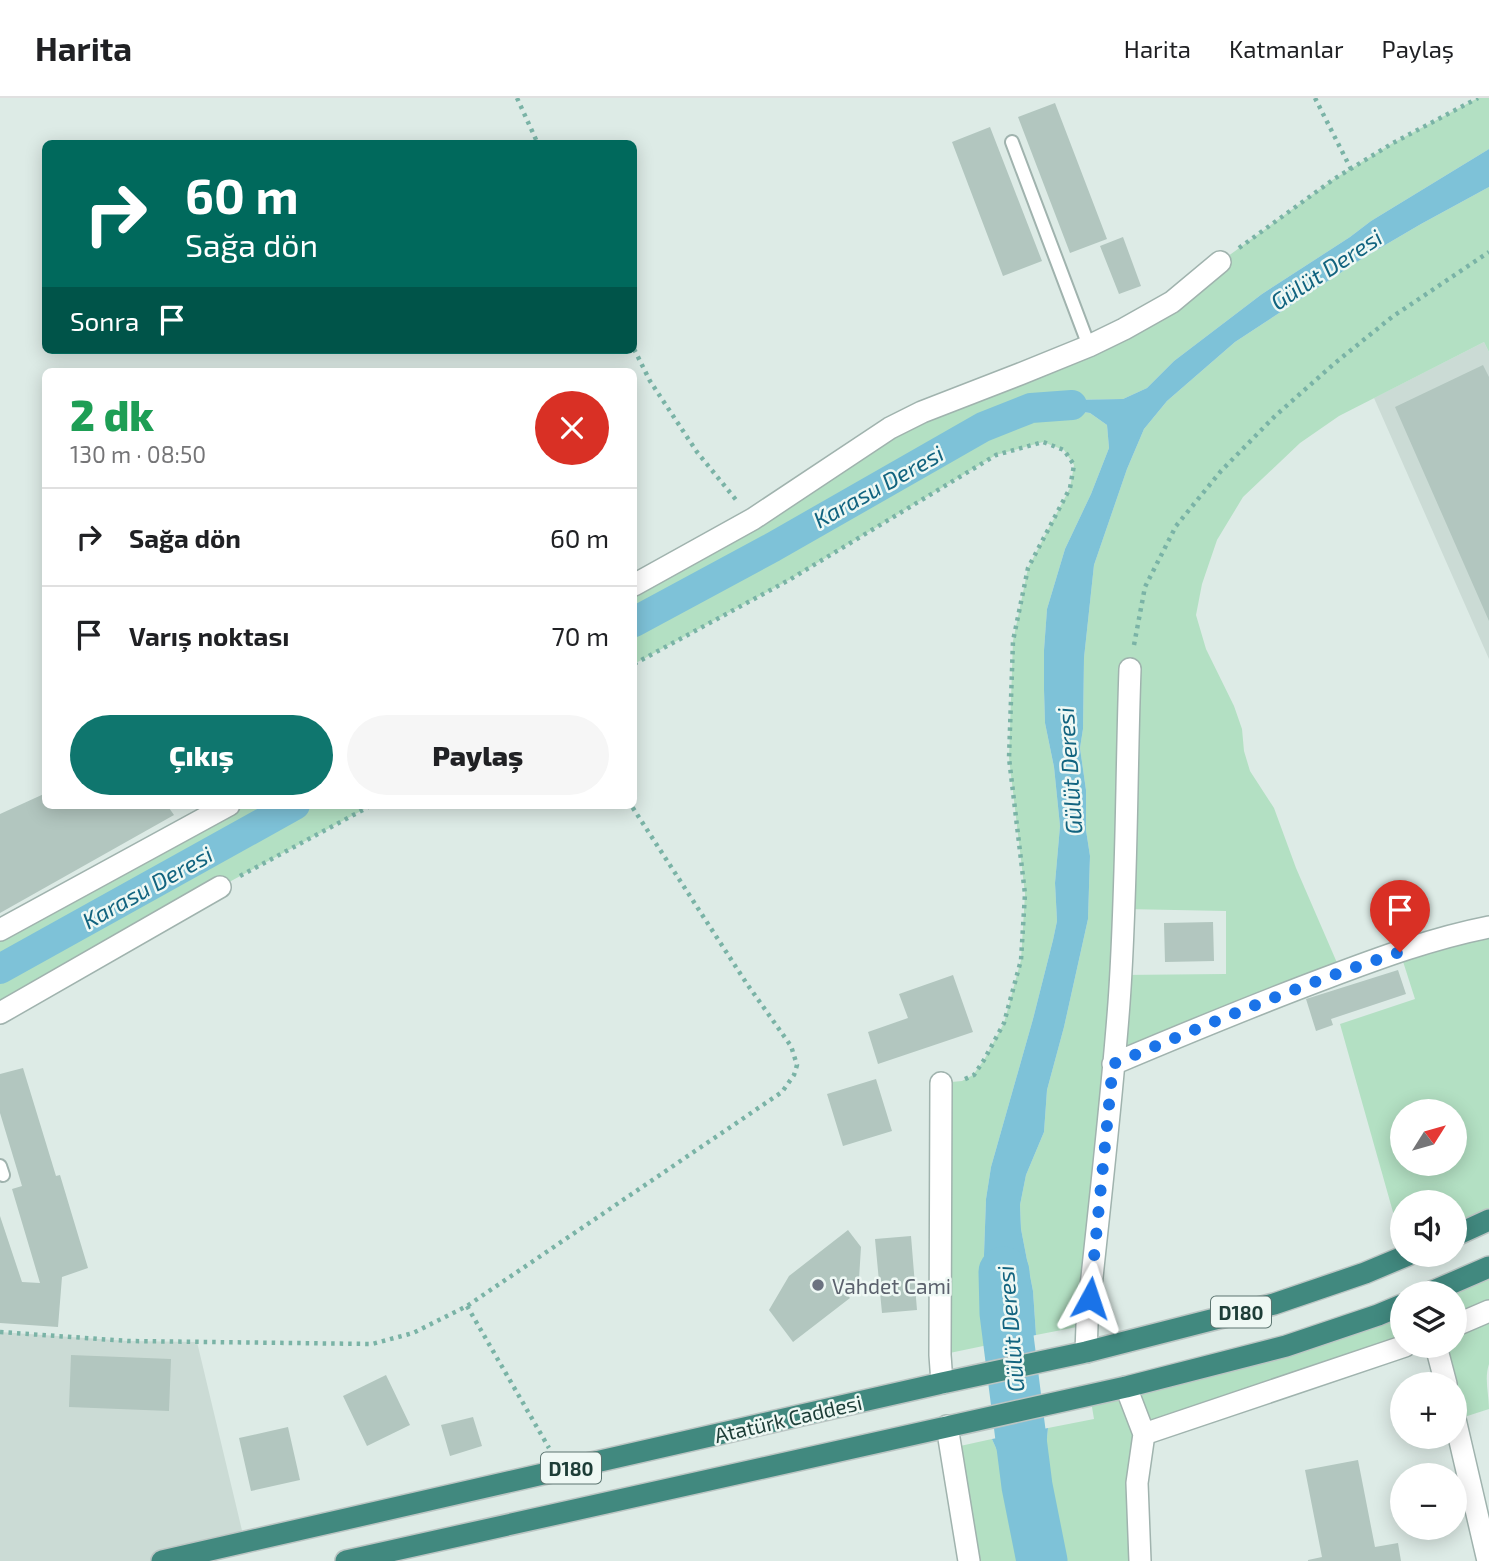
<!DOCTYPE html>
<html lang="tr">
<head>
<meta charset="utf-8">
<style>
	body { margin:0; font-family:"Exo 2",sans-serif; background:#f6f6f6; color:#202124; height:100vh; display:flex; flex-direction:column; font-size:26px; white-space:nowrap }
	* { box-sizing:border-box; margin:0 }
	p { font-size:23px; color:#757577 }
	.icon { flex:none; width:38px; height:38px; fill:none; stroke:currentColor; stroke-width:2; stroke-linecap:round; stroke-linejoin:round }
	.map { position:relative; flex:1; overflow:hidden }
	.drawer { position:absolute; left:42px; top:270px; width:595px; height:441px; display:flex; flex-direction:column; background:#fff; border-radius:10px; box-shadow:0 4px 18px #0003 }
	.drawer>* { flex:none }
	.top-card { position:absolute; left:42px; top:42px; width:595px; height:214px; border-radius:10px; box-shadow:0 4px 18px #0003; background:#00695c; color:#fff; overflow:hidden }
	.needle { width:46px; rotate:53deg }
	.controls { position:absolute; left:1390px; top:1001px; display:grid; gap:14px }
	.controls a { display:grid; place-items:center; width:77px; height:77px; border-radius:50%; background:#fff; box-shadow:0 4px 18px #0003; font-size:35px }
	.pin { position:absolute; display:grid; place-items:center; width:60px; height:60px; color:#fff; margin:-72px -30px; border-radius:50% 50% 50% 0; rotate:-45deg; box-shadow:0 0 7px #0007 }
	.pin .icon { rotate:45deg }
	.me { position:absolute; width:77px; margin:-38px; rotate:5deg; stroke-linejoin:round; filter:drop-shadow(0 0 5px #0008) }
	.turn { display:flex; align-items:center; gap:24px; height:147px; padding:0 28px; font-size:32px }
	.turn .icon { width:91px; height:91px; stroke-width:2.5 }
	.turn b { display:block; font-size:49px; line-height:60px }
	.then { display:flex; align-items:center; height:66px; padding:0 28px; background:#0003; gap:14px; font-size:26px }
	.round { display:grid; place-items:center; flex:none; width:74px; height:74px; border-radius:37px; background:#f6f6f6 }
	.summary { display:flex; align-items:center; justify-content:space-between; height:119px; padding:0 28px }
	h1 { font-size:42px; font-weight:800; line-height:52px; color:#1e9e55 }
	.action { display:flex; gap:14px; margin-top:auto; padding:14px 28px }
	.action a { flex:1; height:80px; border-radius:42px; background:#0f766e; color:#fff; font-size:28px; font-weight:800; line-height:80px; text-align:center }
	.action a+a { background:#f6f6f6; color:#202124 }
	ul { padding:0; list-style:none }
	li { display:flex; align-items:center; gap:21px; height:98px; padding:0 28px; border-top:2px solid #e0e0e0 }
	li div { flex:1 }
	li b { display:block; font-size:26px }
	li em { font-style:normal }
	header { display:flex; align-items:center; gap:42px; box-sizing:border-box; height:98px; padding:0 35px; background:#fff; border-bottom:2px solid #e0e0e0 }
	header strong { font-size:33px }
	nav { display:flex; gap:38px; margin-inline-start:auto; font-size:24px }
	.map>svg:first-child { display:block }
	.built { fill:#cbdbd5 }
	.green { fill:#b3e0c3; fill-rule:evenodd }
	.water { fill:#7ec2d8 }
	.lines { fill:none; stroke-linecap:round; stroke-linejoin:round }
	.canal { stroke:#7ec2d8; stroke-width:30 }
	.river { stroke:#7ec2d8; stroke-width:51 }
	.building { fill:#b2c6bf }
	.service-casing { stroke:#a0b3ae; stroke-width:16 }
	.minor-casing { stroke:#a0b3ae; stroke-width:24 }
	.tertiary-casing { stroke:#a0b3ae; stroke-width:24 }
	.trunk-casing { stroke:#bbc5c3; stroke-width:24 }
	.path { stroke:#7ab3a6; stroke-width:4.5; stroke-dasharray:3.5 5; stroke-linecap:butt }
	.service { stroke:#fff; stroke-width:12 }
	.minor { stroke:#fff; stroke-width:21 }
	.tertiary { stroke:#fff; stroke-width:21 }
	.trunk { stroke:#41897f; stroke-width:21 }
	.route { stroke:#1a73e8; stroke-width:12; stroke-dasharray:0 21.6 }
	.worship-dot { fill:#6b7280; stroke:#eef8f4; stroke-width:2.5 }
	.labels { text-anchor:middle; dominant-baseline:central; stroke-width:5; stroke-linejoin:round; paint-order:stroke }
	.shield { fill:#eef8f4; stroke:#5c7570; stroke-width:2 }
	.shield-label { font-size:19px; font-weight:bold; fill:#1d3d37 }
	.worship-label { font-size:21px; fill:#5b616d; stroke:#eef8f4; text-anchor:start }
	.street-label { font-size:21px; fill:#1d3d37; stroke:#eef8f4 }
	.water-label { font-size:23px; font-style:italic; fill:#11637f; stroke:#eef8f4 }
</style>
</head>
<body>
<header>
<strong>Harita</strong>
<nav><a>Harita</a><a>Katmanlar</a><a>Paylaş</a></nav>
</header>
<div class="map">
<svg width="1489" height="1463" viewBox="0 0 1489 1463">
	<rect width="100%" height="100%" fill="#ddebe6"/>
	<!-- built -->
	<path class="built" d="M1484,244L1489,254V561L1374,300Z
		M0,1234L128,1243L197,1244L245,1445L162,1463H0Z"/>
	<!-- green -->
	<path class="green" d="M1478,0H1489V51L1371,123L1350,139L1262,196L1174,263L1147,290L1123,301L1066,302L1035,310L1069,312L1090,315L1107,327L1109,350L1091,396L1065,451L1047,511L1044,552V592L1045,625L1054,669L1060,728L1055,785L1057,823L1053,842L1033,921L991,1069L986,1101L983,1184L988,1247L940,1257L941,985L962,983L973,977L984,962L1004,925L1021,862L1025,796L1009,660L1013,543L1028,470L1070,390L1074,367L1064,352L1043,344L996,357L789,482L634,566V487L856,353L1089,248L1220,164L1334,81L1393,45Z
		M1489,89V254L1484,244L1339,318L1300,345L1243,399L1217,442L1202,486L1196,517L1206,551L1234,608L1242,631L1244,653L1250,673L1274,710L1296,770L1341,874L1113,966L1087,1227L1036,1237L1033,1193L1021,1131L1020,1107L1026,1077L1044,1034L1047,992L1064,929L1088,821L1090,758L1086,732V692L1080,650L1083,631L1084,560L1094,467L1127,371L1144,331L1167,303L1235,244L1363,160L1421,126ZM1124,811L1226,813V876L1121,877Z
		M229,707H372L220,789L0,915V832Z
		M1489,829V1122L1454,1138V1104H1402V1146L1340,926L1415,901L1400,854ZM1402,1013H1454V1066H1402Z
		M1489,1169V1266C1484,1281 1489,1296 1489,1311L1455,1322L1454,1286L1436,1248H1454V1195Z
		M1402,1207V1248L1144,1336L1140,1463H1057L1050,1411L1045,1360L1048,1330L1094,1321L1090,1297Z
		M992,1341L1005,1371L1029,1463H969L951,1350Z"/>
	<!-- water -->
	<path class="water" d="M1489,51V89L1421,126L1363,160L1235,244L1167,303L1144,331L1127,371L1094,467L1084,560L1083,631L1080,650L1086,692V732L1090,758L1088,821L1064,929L1047,992L1044,1034L1026,1077L1020,1107L1021,1131L1033,1193L1036,1237L988,1247L983,1184L986,1101L991,1069L1033,921L1053,842L1057,823L1055,785L1060,728L1054,669L1045,625L1044,592V552L1047,511L1065,451L1091,396L1109,350L1107,327L1090,315L1069,312L1031,310L1066,302L1123,301L1147,290L1174,263L1262,196L1350,139L1371,123Z
		M1048,1330L1045,1360L1050,1411L1057,1463H1029L1005,1371L992,1341Z"/>
	<g class="lines">
		<!-- canal -->
		<path class="canal" d="M634,524L773,449L983,329L1031,310L1072,307
			M0,871L295,707"/>
		<!-- river -->
		<path class="river" d="M1004,1174L1005,1215L1027,1388L1042,1463"/>
	</g>
	<!-- building -->
	<path class="building" d="M1055,5L1107,141L1070,155L1018,19Z
		M990,29L1042,163L1003,178L952,44Z
		M1123,139L1141,188L1119,196L1100,148Z
		M1483,267L1489,279V523L1395,309Z
		M46,695V707H167L174,717L0,815V716Z
		M1213,824L1214,863L1165,864L1164,825Z
		M1398,872L1406,896L1331,921L1333,927L1316,933L1306,901Z
		M953,877L973,934L878,966L868,934L908,920L899,896Z
		M23,970L56,1078L60,1077L88,1170L62,1179L58,1229L0,1225V1118L22,1184L40,1185L12,1091L22,1088L0,1015V976Z
		M876,981L892,1033L843,1048L827,996Z
		M848,1132L861,1149L859,1181L844,1193L850,1200L793,1244L769,1212L789,1178Z
		M911,1138L917,1212L882,1215L875,1141Z
		M71,1257L171,1261L169,1313L69,1309Z
		M386,1277L410,1327L367,1348L343,1298Z
		M473,1319L482,1348L450,1358L441,1327Z
		M288,1329L300,1382L251,1393L239,1340Z
		M1358,1362L1375,1449L1398,1445L1401,1463H1308V1462L1322,1459L1305,1372Z"/>
	<g class="lines">
		<!-- service casing -->
		<g class="service-casing">
			<path id="service" d="M1012,44L1089,248
				M0,1068L3,1077"/>
		</g>
		<!-- minor casing -->
		<g class="minor-casing">
			<path id="minor" d="M634,487L753,421L890,330L922,314L1020,276L1089,248L1124,231L1172,204L1220,164
				M0,832L229,707
				M0,915L220,789
				M1113,966C1184,936 1254,907 1326,880C1379,860 1433,840 1489,829
				M941,985L940,1257L942,1285
				M1086,1254L1087,1227C1098,1119 1111,1012 1119,905C1127,794 1126,683 1130,571
				M1126,1289L1144,1336L1137,1385L1140,1463
				M947,1328L969,1463
				M1144,1336L1405,1248"/>
		</g>
		<!-- tertiary casing -->
		<g class="tertiary-casing">
			<path id="tertiary" d="M1454,1228L1489,1213
				M1436,1248L1446,1286
				M1454,1317L1488,1463"/>
		</g>
		<!-- trunk casing -->
		<g class="trunk-casing">
			<path id="trunk" d="M1454,1138L1489,1122
				M1429,1195L1489,1169
				M162,1463L942,1285L1086,1254L1274,1206L1365,1175L1408,1157
				M346,1463L1126,1289L1286,1248L1378,1217L1402,1207"/>
		</g>
		<!-- path -->
		<path class="path" d="M517,0L538,46
			M1315,0L1351,71
			M1239,150L1334,81L1393,45L1478,0
			M634,251L650,283L697,354L737,403
			M1134,547L1145,489L1176,428L1221,373L1275,318L1335,265L1392,219L1489,154
			M634,566L789,482L996,357L1043,344L1064,352L1074,367L1070,390L1028,470L1013,543L1009,660L1025,796L1021,862L1004,925L984,962L974,977L963,982
			M240,778L372,707
			M467,1208L549,1350
			M0,1234L128,1243L372,1246L413,1235L467,1208L782,994L794,977L797,967L791,948L747,886L631,707"/>
		<!-- service -->
		<use href="#service" class="service"/>
		<!-- minor -->
		<use href="#minor" class="minor"/>
		<!-- tertiary -->
		<use href="#tertiary" class="tertiary"/>
		<!-- trunk -->
		<use href="#trunk" class="trunk"/>
	</g>
	<g class="lines">
		<!-- route -->
		<path class="route" d="M1090,1200L1113,966C1208,926 1302,886 1400,854"/>
	</g>
	<!-- markers -->
	<circle class="worship-dot" cx="818" cy="1187" r="7"/>
	<g class="labels">
		<!-- shield labels -->
		<g class="shield">
			<rect x="1211" y="1198.5" width="60" height="31" rx="5"/>
			<rect x="541" y="1354.5" width="60" height="31" rx="5"/>
		</g>
		<g class="shield-label">
			<text x="1241" y="1214">D180</text>
			<text x="571" y="1370">D180</text>
		</g>
		<!-- worship labels -->
		<g class="worship-label">
			<text x="832" y="1187">Vahdet Cami</text>
		</g>
		<!-- street labels -->
		<g class="street-label">
			<text transform="translate(788 1320) rotate(-13)">Atatürk Caddesi</text>
		</g>
		<!-- water labels -->
		<g class="water-label">
			<text transform="translate(1326 171) rotate(-33)">Gülüt Deresi</text>
			<text transform="translate(878 388) rotate(-29)">Karasu Deresi</text>
			<text transform="translate(1069 673) rotate(-94)">Gülüt Deresi</text>
			<text transform="translate(147 789) rotate(-29)">Karasu Deresi</text>
			<text transform="translate(1010 1231) rotate(-95)">Gülüt Deresi</text>
		</g>
	</g>
</svg>
<div class="controls">
<a><svg class="needle" viewBox="-14 -14 28 28"><path d="M0-13l5 13h-10z" fill="#e53935"/><path d="M0 13l5-13h-10z" fill="#757577"/></svg></a>
<a><svg class="icon" aria-label="sound" viewBox="0 0 24 24"><path d="M4 9h4l5-4v14l-5-4H4zM17 9q2 3 0 6"/></svg></a>
<a><svg class="icon" aria-label="layers" viewBox="0 0 24 24"><path d="M12 4l9 5-9 5-9-5zM3 14l9 5 9-5"/></svg></a>
<a>+</a>
<a>−</a>
</div>
<div class="pin" style="left:1400px;top:854px;background:#d93025"><svg class="icon" aria-label="arrive" viewBox="0 0 24 24"><path d="M6 21V4h12l-3 4 3 4H6"/></svg></div>
<svg class="me" style="left:1090px;top:1200px" viewBox="-20 -20 40 40"><path d="M0-17L14 15 0 8-14 15z" fill="#1a73e8" stroke="#fff" stroke-width="4"/></svg>
<div class="top-card">
<div class="turn"><svg class="icon" aria-label="right" viewBox="0 0 24 24"><path d="M7 20v-9h11M14 6l5 5-5 5"/></svg><div><b>60 m</b>Sağa dön</div></div>
<div class="then">Sonra<svg class="icon" aria-label="arrive" viewBox="0 0 24 24"><path d="M6 21V4h12l-3 4 3 4H6"/></svg></div>
</div>
<section class="drawer">
<div class="summary"><div><h1>2 dk</h1><p>130 m · 08:50</p></div><a class="round" style="background:#d93025;color:#fff"><svg class="icon" aria-label="close" viewBox="0 0 24 24"><path d="M6 6l12 12M18 6L6 18"/></svg></a></div>
<ul>
<li><svg class="icon" aria-label="right" viewBox="0 0 24 24"><path d="M7 20v-9h11M14 6l5 5-5 5"/></svg><div><b>Sağa dön</b></div><em>60 m</em></li>
<li><svg class="icon" aria-label="arrive" viewBox="0 0 24 24"><path d="M6 21V4h12l-3 4 3 4H6"/></svg><div><b>Varış noktası</b></div><em>70 m</em></li>
</ul>
<div class="action"><a>Çıkış</a><a>Paylaş</a></div>
</section>
</div>
</body>
</html>
